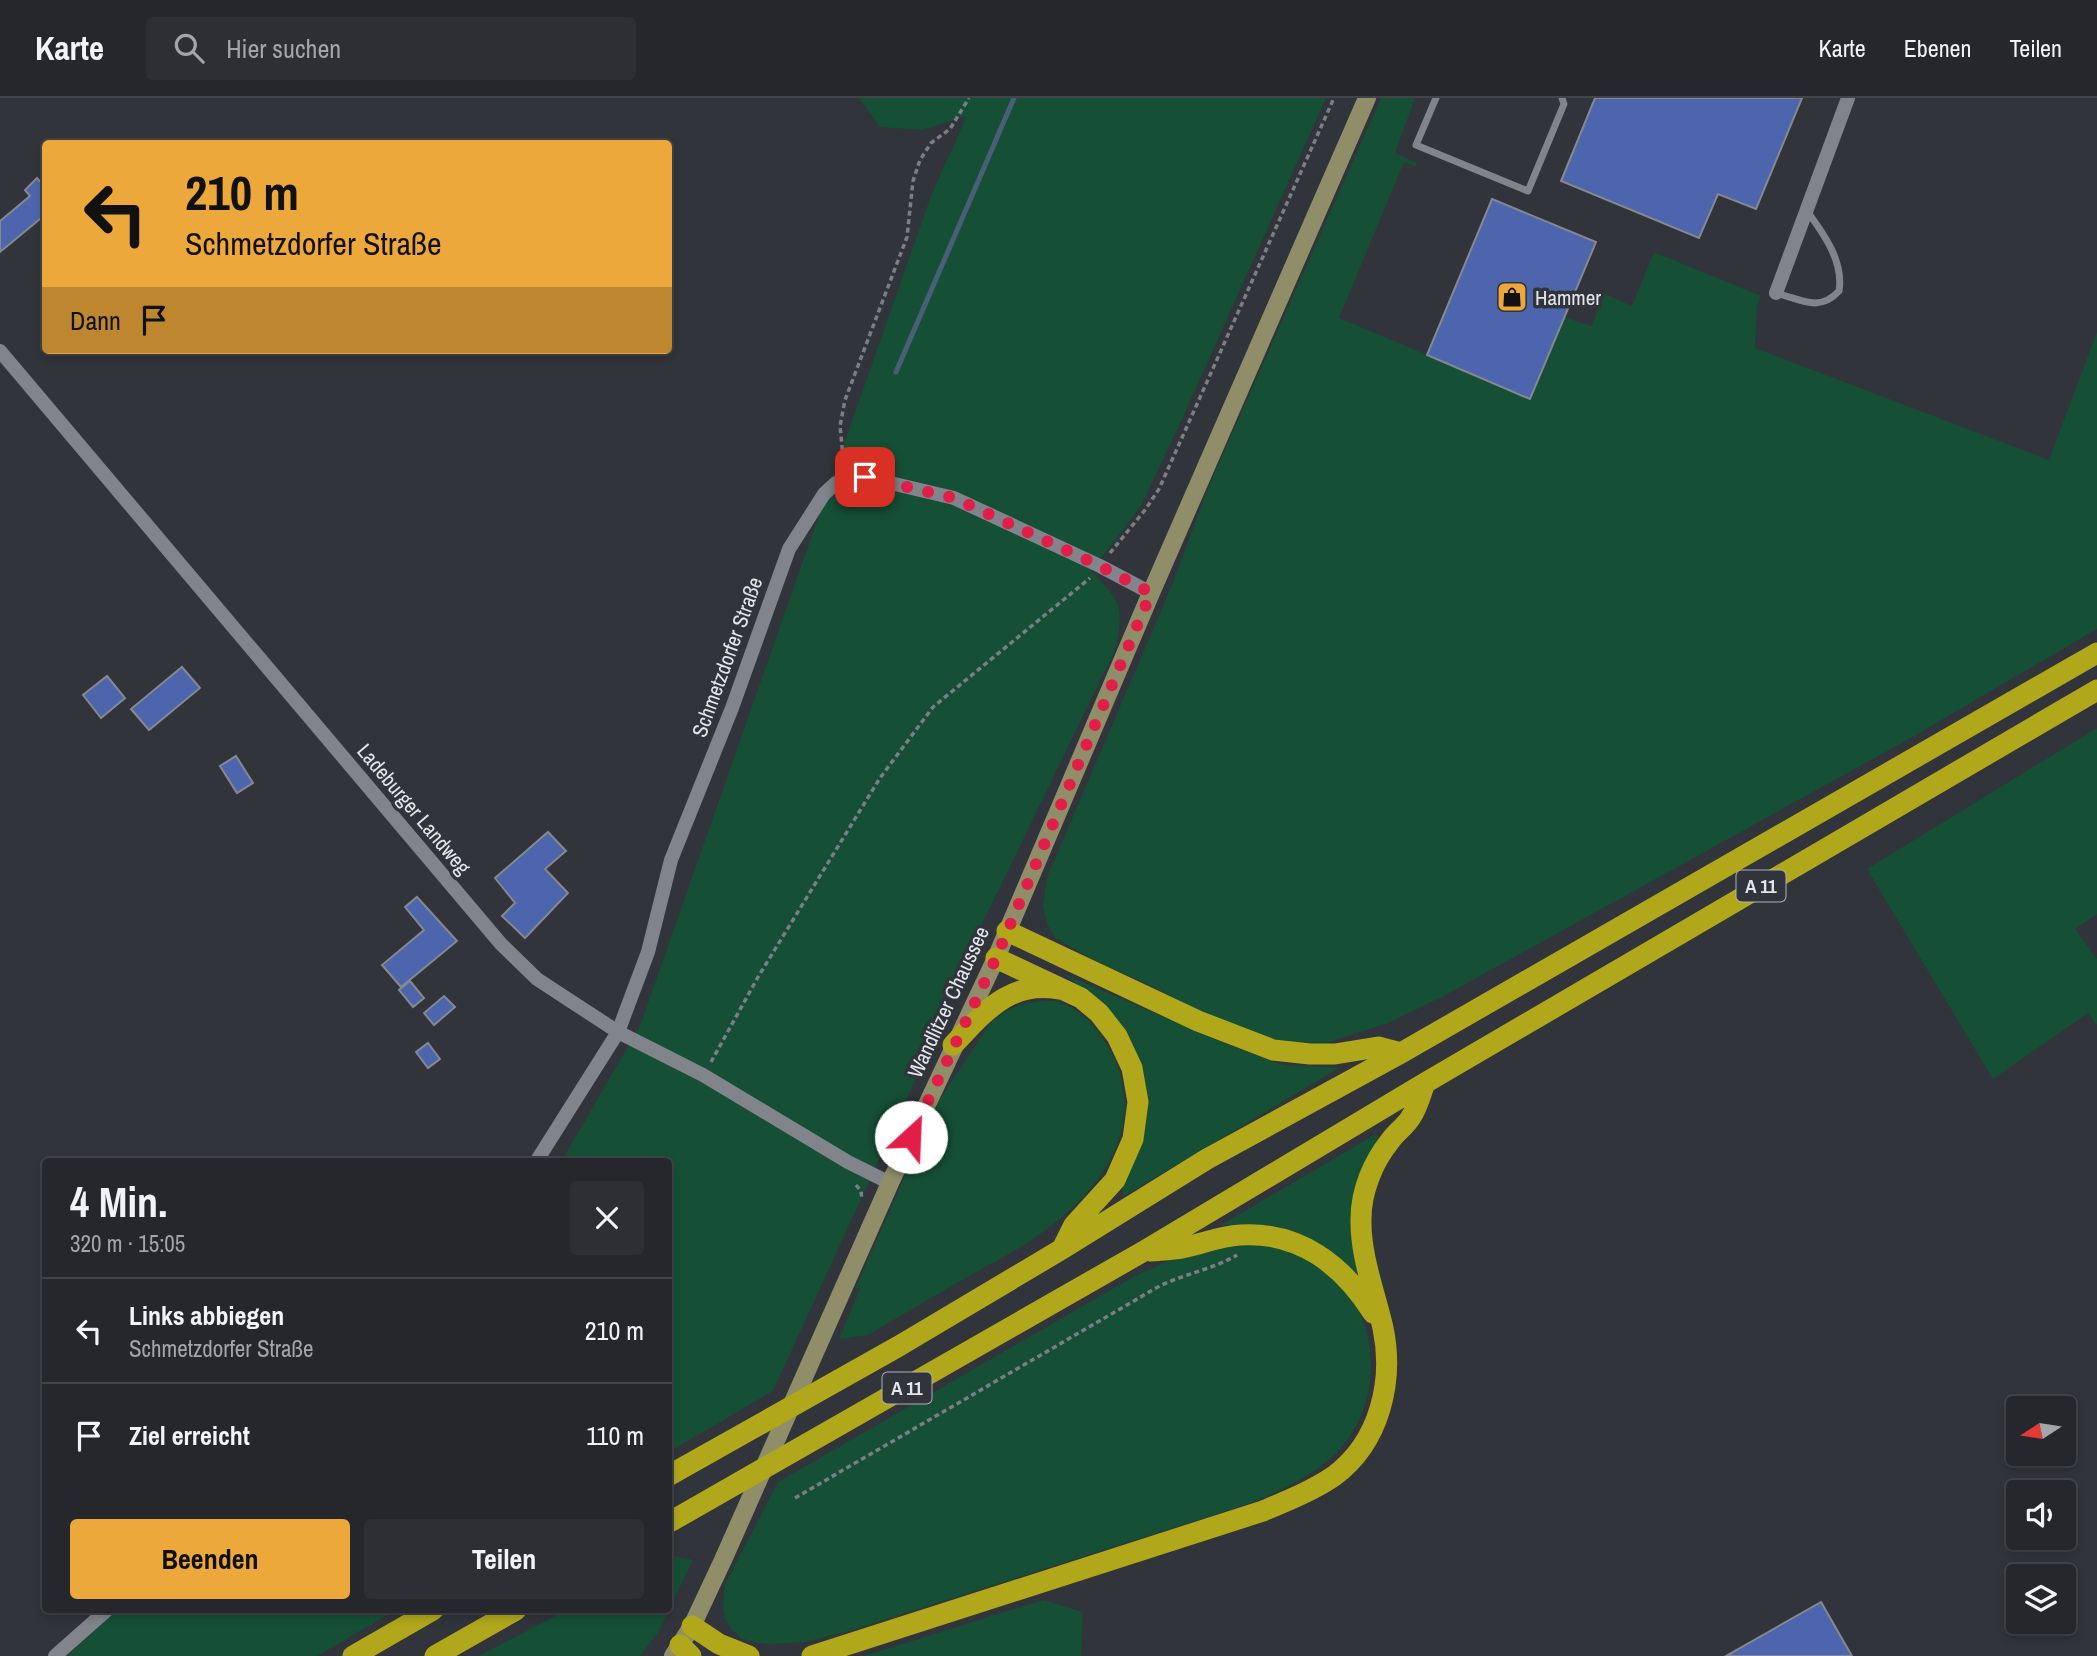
<!DOCTYPE html>
<html lang="de">
<head>
<meta charset="utf-8">
<style>
	body { margin:0; font-family:"Archivo Narrow",sans-serif; background:#2d2f34; color:#f1f3f6; height:100vh; display:flex; flex-direction:column; font-size:26px; white-space:nowrap }
	* { box-sizing:border-box; margin:0 }
	p { font-size:23px; color:#a3a5a9 }
	.icon { flex:none; width:38px; height:38px; fill:none; stroke:currentColor; stroke-width:2; stroke-linecap:round; stroke-linejoin:round }
	.map { position:relative; flex:1; overflow:hidden }
	.panel { position:absolute; left:42px; top:1060px; width:630px; height:455px; display:flex; flex-direction:column; background:#25272c; border-radius:7px; box-shadow:0 4px 10px #0003,0 0 0 2px #424448 }
	.panel>* { flex:none }
	.guide { position:absolute; left:42px; top:42px; width:630px; height:214px; border-radius:7px; box-shadow:0 4px 10px #0003,0 0 0 2px #424448; background:#eda83b; color:#111; overflow:hidden }
	.needle { width:46px; rotate:258deg }
	.controls { position:absolute; left:2006px; top:1298px; display:grid; gap:14px }
	.controls a { display:grid; place-items:center; width:70px; height:70px; border-radius:7px; background:#25272c; box-shadow:0 4px 10px #0003,0 0 0 2px #424448; font-size:35px }
	.pin { position:absolute; display:grid; place-items:center; width:60px; height:60px; color:#fff; margin:-30px; border-radius:14px; box-shadow:0 4px 10px #0006 }
	.me { position:absolute; width:77px; margin:-38px; rotate:25deg; stroke-linejoin:round; filter:drop-shadow(0 0 5px #0008) }
	.turn { display:flex; align-items:center; gap:24px; height:147px; padding:0 28px; font-size:32px }
	.turn .icon { width:91px; height:91px; stroke-width:2.5 }
	.turn b { display:block; font-size:49px; line-height:60px }
	.then { display:flex; align-items:center; height:66px; padding:0 28px; background:#0003; gap:14px; font-size:26px }
	.round { display:grid; place-items:center; flex:none; width:74px; height:74px; border-radius:7px; background:#2d2f34 }
	.overview { display:flex; align-items:center; justify-content:space-between; height:119px; padding:0 28px }
	h1 { font-size:42px; font-weight:700; line-height:52px }
	.action { display:flex; gap:14px; margin-top:auto; padding:14px 28px }
	.action a { flex:1; height:80px; border-radius:7px; background:#eda83b; color:#111; font-size:28px; font-weight:700; line-height:80px; text-align:center }
	.action a+a { background:#2d2f34; color:#f1f3f6 }
	ul { padding:0; list-style:none }
	li { display:flex; align-items:center; gap:21px; height:105px; padding:0 28px; border-top:2px solid #424448 }
	li div { flex:1 }
	li b { display:block; font-size:26px }
	li em { font-style:normal }
	header { display:flex; align-items:center; gap:42px; box-sizing:border-box; height:98px; padding:0 35px; background:#25272c; border-bottom:2px solid #424448 }
	header strong { font-size:33px }
	nav { display:flex; gap:38px; margin-inline-start:auto; font-size:24px }
	.search { width:490px; height:63px; background:#2d2f34; display:flex; align-items:center; gap:18px; box-sizing:border-box; padding:0 24px; border-radius:7px; color:#a3a5a9; font-size:26px }
	.map>svg:first-child { display:block }
	.green { fill:#154f36 }
	.lines { fill:none; stroke-linecap:round; stroke-linejoin:round }
	.stream { stroke:#485f76; stroke-width:5 }
	.building { fill:#4d65ac; stroke:#85888f; stroke-width:2 }
	.path { stroke:#7b7e83; stroke-width:3.5; stroke-dasharray:5 3.5; stroke-linecap:butt }
	.lane { stroke:#81848b; stroke-width:7 }
	.street { stroke:#81848b; stroke-width:14 }
	.secondary { stroke:#8f8e69; stroke-width:18 }
	.highway { stroke:#b0a71b; stroke-width:21 }
	.route { stroke:#e11d48; stroke-width:12; stroke-dasharray:0 21.6 }
	.labels { text-anchor:middle; dominant-baseline:central; stroke-width:7; stroke-linejoin:round; paint-order:stroke }
	.shield { fill:#31343a; stroke:#afb1b6; stroke-width:2 }
	.shield-label { font-size:19px; font-weight:bold; fill:#e5e6eb }
	.poi-label { font-size:21px; fill:#e5e6eb; stroke:#31343a; text-anchor:start }
	.street-label { font-size:21px; fill:#e5e6eb; stroke:#31343a }
</style>
</head>
<body>
<header>
<strong>Karte</strong>
<div class="search"><svg class="icon" aria-label="search" viewBox="0 0 24 24"><circle cx="10" cy="10" r="6"/><path d="M15 15l6 6"/></svg>Hier suchen</div>
<nav><a>Karte</a><a>Ebenen</a><a>Teilen</a></nav>
</header>
<div class="map">
<svg width="2097" height="1558" viewBox="0 0 2097 1558">
	<rect width="100%" height="100%" fill="#31343a"/>
	<!-- green -->
	<path class="green" d="M859,0H1326L1182,321L1141,408L1091,473C1121,503 1124,509 1116,550L983,824L943,922L773,1293L669,1354L668,1064H561L640,928L932,95L967,18L922,32L880,29Z
		M1381,0H1415L1395,55L1417,65L1416,69L1404,64L1339,220L1530,300L1564,219L1591,228L1605,196L1632,208L1654,154L1761,198L1757,209L1755,250L2049,362L2097,234V531L1909,641L1442,899L1388,925L1326,945L1278,944L1210,918L1145,885L1096,863L1055,840L1047,826L1043,808L1047,779L1172,487L1208,390Z
		M2097,630V816L2075,831L2097,861V927L2088,915L1993,981L1867,771Z
		M1064,876L1234,949L1283,967L1339,970L1124,1098L1122,1088L1141,1047L1147,1019L1143,976L1108,911Z
		M1055,903C1086,912 1107,941 1118,970C1144,1041 1089,1104 1033,1141C1013,1155 990,1166 969,1178C935,1198 901,1217 868,1237L839,1241L860,1191L856,1189L938,1004L989,927C1008,907 1028,903 1055,903Z
		M1376,1036L1380,1044L1360,1178C1333,1154 1303,1130 1265,1127C1250,1126 1235,1127 1221,1127Z
		M1241,1145C1264,1146 1287,1150 1308,1161C1376,1195 1390,1287 1345,1345C1323,1373 1289,1388 1257,1403L849,1533L805,1544L770,1546L753,1544L741,1540L732,1532L725,1521L723,1508L725,1486L778,1384L1133,1179L1175,1160Z
		M674,1458L693,1462L659,1533L640,1558H479L567,1512H668L669,1460Z
		M1043,1502L1083,1514L1081,1558H864Z
		M117,1512H396L317,1558H67Z"/>
	<g class="lines">
		<!-- stream -->
		<path class="stream" d="M896,274L1014,0"/>
	</g>
	<!-- building -->
	<path class="building" d="M1595,0H1802L1756,111L1718,96L1699,140L1561,83Z
		M37,80L43,87L46,85V116L0,154V123L30,98L25,92Z
		M1492,101L1596,144L1530,301L1427,257Z
		M182,569L200,590L149,632L131,611Z
		M107,578L125,600L101,620L83,597Z
		M236,658L253,685L237,695L220,668Z
		M548,734L566,753L545,771L568,795L525,840L502,818L515,805L495,780Z
		M417,799L457,843L401,889L382,867L424,832L405,809Z
		M410,883L424,900L413,909L399,892Z
		M444,898L455,909L434,927L424,915Z
		M428,945L440,961L428,970L416,954Z
		M1821,1504L1852,1558H1726Z"/>
	<g class="lines">
		<!-- path -->
		<path class="path" d="M844,369L840,328L845,302L907,139L913,83L920,62L931,45L950,31L969,0
			M1110,455L1145,412L1159,391L1334,0
			M711,964L758,879L880,680L933,609L1090,480
			M856,1087L861,1093L862,1102
			M795,1400L1156,1190C1182,1176 1212,1172 1237,1157"/>
		<!-- lane -->
		<path class="lane" d="M1436,0L1416,47L1528,93L1564,6L1562,0
			M1776,195C1800,201 1819,215 1839,193C1844,164 1824,136 1807,113"/>
		<!-- street -->
		<path class="street" d="M1776,195L1848,0
			M0,253L501,846L537,881L618,934L703,977L848,1064L890,1085
			M536,1064L618,934L648,854L671,762L732,610L789,451L824,396L836,385L865,379L954,400L1100,468L1151,495
			M55,1558L107,1512"/>
		<!-- secondary -->
		<path class="secondary" d="M673,1558L692,1528L723,1462L890,1085L996,860L1151,495L1367,0"/>
		<!-- highway -->
		<path class="highway" d="M1007,833L1198,923L1273,952L1310,956H1335L1378,949L1401,955
			M996,860L1081,900L1099,915L1117,938L1132,970L1138,1004L1133,1041L1115,1082L1074,1127L1062,1151
			M953,947C984,915 1009,882 1059,891
			M1150,1153C1161,1152 1172,1152 1182,1150C1202,1146 1220,1138 1240,1137C1299,1133 1343,1167 1373,1215
			M668,1378L899,1248L1062,1151L1207,1061L1401,955L2097,555
			M668,1425L1144,1153L1425,985L2097,592
			M692,1528L719,1546L749,1558
			M680,1547L691,1558
			M353,1558L433,1512
			M435,1558L516,1512
			M812,1558L1263,1413C1287,1403 1312,1393 1334,1378C1380,1344 1394,1283 1383,1230C1375,1195 1360,1157 1361,1121C1361,1093 1373,1064 1390,1043C1396,1034 1406,1028 1411,1019C1418,1009 1421,995 1425,985"/>
	</g>
	<g class="lines">
		<!-- route -->
		<path class="route" d="M865,379L954,400L1100,468L1151,495L996,860L911,1039"/>
	</g>
	<!-- icons -->
	<defs>
		<g id="shop-square" transform="scale(1.575)"><rect x="-9" y="-9" width="18" height="18" rx="4" fill="#eda83b" stroke="#31343a"/><path d="M-5-2.5h2.3a2.7 3.5 0 0 1 5.4 0H5L5.5 6h-11ZM-1.5-2.5h3a1.5 2.3 0 0 0-3 0Z" fill="#111"/></g>
	</defs>
	<g fill-rule="evenodd">
		<use href="#shop-square" x="1512" y="199"/>
	</g>
	<g class="labels">
		<!-- shield labels -->
		<g class="shield">
			<rect x="1736.5" y="772.5" width="49" height="31" rx="5"/>
			<rect x="882.5" y="1274.5" width="49" height="31" rx="5"/>
		</g>
		<g class="shield-label">
			<text x="1761" y="788">A 11</text>
			<text x="907" y="1290">A 11</text>
		</g>
		<!-- poi labels -->
		<g class="poi-label">
			<text x="1535" y="199">Hammer</text>
		</g>
		<!-- street labels -->
		<g class="street-label">
			<text transform="translate(727 559) rotate(-70)">Schmetzdorfer Straße</text>
			<text transform="translate(414 711) rotate(50)">Ladeburger Landweg</text>
			<text transform="translate(948 904) rotate(-65)">Wandlitzer Chaussee</text>
		</g>
	</g>
</svg>
<div class="controls">
<a><svg class="needle" viewBox="-14 -14 28 28"><path d="M0-13l5 13h-10z" fill="#e53935"/><path d="M0 13l5-13h-10z" fill="#a3a5a9"/></svg></a>
<a><svg class="icon" aria-label="sound" viewBox="0 0 24 24"><path d="M4 9h4l5-4v14l-5-4H4zM17 9q2 3 0 6"/></svg></a>
<a><svg class="icon" aria-label="layers" viewBox="0 0 24 24"><path d="M12 4l9 5-9 5-9-5zM3 14l9 5 9-5"/></svg></a>
</div>
<div class="pin" style="left:865px;top:379px;background:#d93025"><svg class="icon" aria-label="arrive" viewBox="0 0 24 24"><path d="M6 21V4h12l-3 4 3 4H6"/></svg></div>
<svg class="me" style="left:911px;top:1039px" viewBox="-20 -20 40 40"><circle r="19" fill="#fff"/><path d="M0-13L10 11 0 6-10 11z" fill="#e11d48"/></svg>
<div class="guide">
<div class="turn"><svg class="icon" aria-label="left" viewBox="0 0 24 24"><path d="M17 20v-9H6M10 6l-5 5 5 5"/></svg><div><b>210 m</b>Schmetzdorfer Straße</div></div>
<div class="then">Dann<svg class="icon" aria-label="arrive" viewBox="0 0 24 24"><path d="M6 21V4h12l-3 4 3 4H6"/></svg></div>
</div>
<section class="panel">
<div class="overview"><div><h1>4 Min.</h1><p>320 m · 15:05</p></div><a class="round"><svg class="icon" aria-label="close" viewBox="0 0 24 24"><path d="M6 6l12 12M18 6L6 18"/></svg></a></div>
<ul>
<li><svg class="icon" aria-label="left" viewBox="0 0 24 24"><path d="M17 20v-9H6M10 6l-5 5 5 5"/></svg><div><b>Links abbiegen</b><p>Schmetzdorfer Straße</p></div><em>210 m</em></li>
<li><svg class="icon" aria-label="arrive" viewBox="0 0 24 24"><path d="M6 21V4h12l-3 4 3 4H6"/></svg><div><b>Ziel erreicht</b></div><em>110 m</em></li>
</ul>
<div class="action"><a>Beenden</a><a>Teilen</a></div>
</section>
</div>
</body>
</html>
